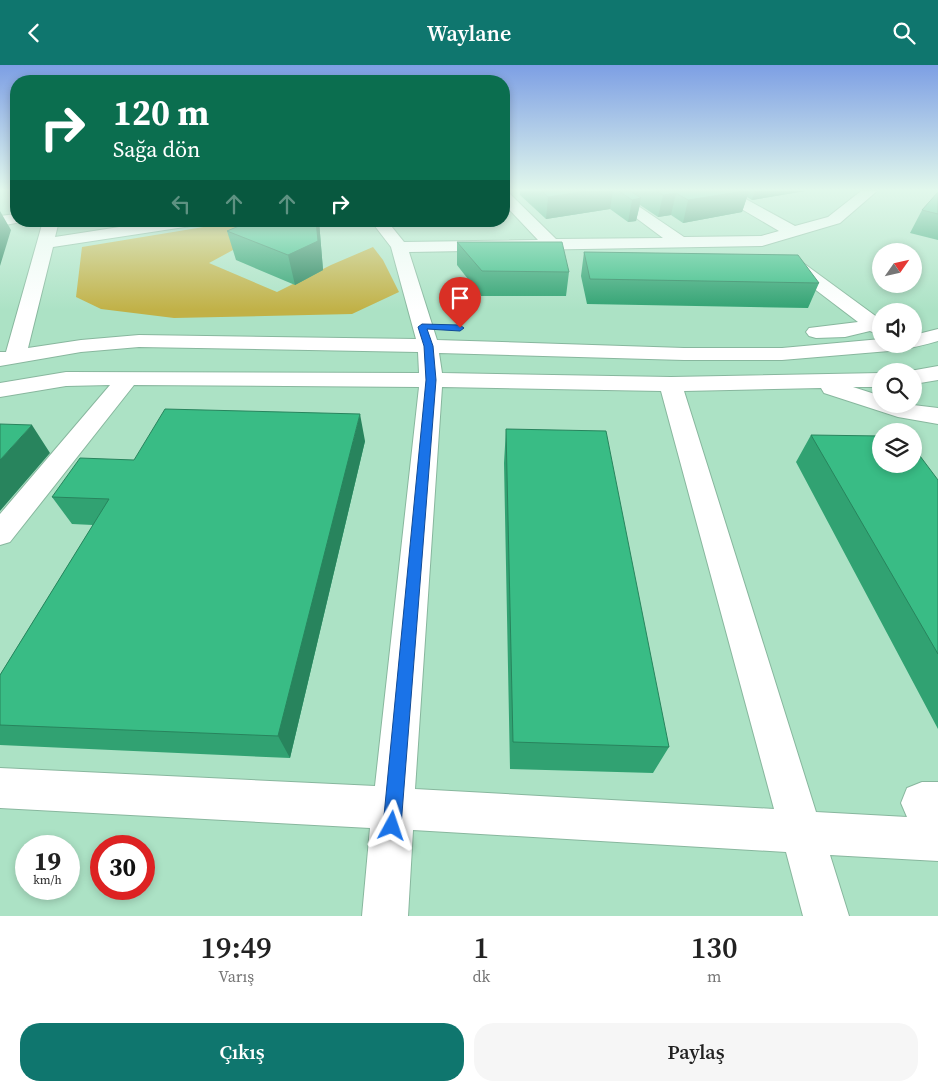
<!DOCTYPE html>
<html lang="tr">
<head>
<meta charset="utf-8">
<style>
	body { margin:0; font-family:"Source Serif 4",serif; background:#f6f6f6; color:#222; height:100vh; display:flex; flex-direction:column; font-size:19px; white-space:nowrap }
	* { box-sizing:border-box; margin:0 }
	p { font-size:16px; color:#767676 }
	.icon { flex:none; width:28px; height:28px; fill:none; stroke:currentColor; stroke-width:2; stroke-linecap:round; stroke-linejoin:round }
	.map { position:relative; height:851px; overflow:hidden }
	.side { display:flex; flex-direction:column; background:#fff; flex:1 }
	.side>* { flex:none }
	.top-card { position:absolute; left:10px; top:10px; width:500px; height:152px; border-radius:20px; box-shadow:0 2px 8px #0003; background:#0b6e4f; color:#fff; overflow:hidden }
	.needle { width:32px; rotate:56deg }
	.fabs { position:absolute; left:872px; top:178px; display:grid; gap:10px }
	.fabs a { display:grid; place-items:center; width:50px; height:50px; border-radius:50%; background:#fff; box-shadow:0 2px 8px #0003; font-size:25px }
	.speed { position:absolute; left:15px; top:770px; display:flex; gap:10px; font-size:25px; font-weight:700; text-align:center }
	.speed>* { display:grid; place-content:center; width:65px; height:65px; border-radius:50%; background:#fff; box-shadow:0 2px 8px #0003; line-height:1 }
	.speed small { font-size:12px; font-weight:400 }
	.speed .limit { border:8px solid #d22; background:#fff; color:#111 }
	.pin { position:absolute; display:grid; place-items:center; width:42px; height:42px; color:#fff; margin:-51px -21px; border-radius:50% 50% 50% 0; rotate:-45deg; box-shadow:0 0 5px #0007 }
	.pin .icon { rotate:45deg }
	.me { position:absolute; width:55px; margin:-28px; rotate:5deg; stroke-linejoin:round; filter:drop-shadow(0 0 4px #0008) }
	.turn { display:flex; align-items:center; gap:18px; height:105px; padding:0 20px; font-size:22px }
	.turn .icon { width:65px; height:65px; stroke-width:2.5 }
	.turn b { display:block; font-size:35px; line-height:42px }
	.lanes { display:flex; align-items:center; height:48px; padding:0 20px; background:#0003; justify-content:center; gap:25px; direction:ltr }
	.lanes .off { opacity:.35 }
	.eta { display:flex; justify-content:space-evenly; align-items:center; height:85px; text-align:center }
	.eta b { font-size:30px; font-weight:600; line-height:35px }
	.primary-button { display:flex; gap:10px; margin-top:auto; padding:10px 20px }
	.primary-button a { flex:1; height:58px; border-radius:20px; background:#0f766e; color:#fff; font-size:20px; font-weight:600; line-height:58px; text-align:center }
	.primary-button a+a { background:#f6f6f6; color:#222 }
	header { display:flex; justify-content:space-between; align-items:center; height:65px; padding:0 20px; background:#0f766e; color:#fff; font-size:22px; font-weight:600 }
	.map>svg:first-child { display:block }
	.built { fill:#ace2c5; fill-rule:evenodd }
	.green { fill:#c1b147 }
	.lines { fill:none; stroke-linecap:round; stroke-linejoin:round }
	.minor-casing { stroke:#88b79e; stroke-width:2 }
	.minor { fill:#fff; fill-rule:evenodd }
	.wall { fill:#31a272 }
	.shaded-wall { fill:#28845d }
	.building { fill:#39bc85; stroke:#28845d }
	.route { fill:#1a73e8; stroke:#114b97 }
</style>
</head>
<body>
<header><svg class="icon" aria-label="back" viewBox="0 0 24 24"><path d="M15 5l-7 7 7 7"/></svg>Waylane<svg class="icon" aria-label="search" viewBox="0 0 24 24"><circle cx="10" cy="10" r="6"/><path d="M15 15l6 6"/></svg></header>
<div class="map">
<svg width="938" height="851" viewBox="0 0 938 851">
	<rect width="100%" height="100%" fill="#beefd4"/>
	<!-- built -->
	<path class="built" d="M0,126H16V156H504V126H938V851H0ZM881,186H914V219H881ZM881,246H914V279H881ZM881,306H914V339H881ZM881,366H914V399H881ZM26,781H69V824H26ZM101,781H144V824H101Z"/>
	<!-- green -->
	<path class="green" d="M240,156H305L259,171L209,198L277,227L331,200L373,182L383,195L399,227L352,249L174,253L101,244L76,232L82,182Z"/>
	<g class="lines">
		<!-- minor casing -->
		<g class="minor-casing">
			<path id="minor" d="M600,126H616L684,172L761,171L779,166L716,129L714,126H731L795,161L828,152L861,126H877L840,158L762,181L409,187L437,275L684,283H782L881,274V279H914V270L938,264V276C925,280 913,282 901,285L782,295H684L439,288L442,308L671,312L881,308V322H853L881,331V339H905L938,343V359L898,352L824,328L821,323L684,326L816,747L907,752L901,738L907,723L922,717H938V796L830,790L849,851H803L786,787L413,765L408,851H362L370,763L0,743V703L375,721L419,322L134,320L10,477L0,480V449L110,320L66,321L0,332V318L66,307L419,308L418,287L139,282L81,287L0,301V287H6L43,156H59L55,172L158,156H199L197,159L191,161L53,182L28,283L81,275L139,270L416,274L391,182L371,156H387L404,177L538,175L504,139V127L509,128L556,174L663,173ZM442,322L661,326L774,744L415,724Z
				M16,149V156L21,157L0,161V151Z
				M789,191L795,192L881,255V271L870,266L845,272L816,273L809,271L806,267L809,263L858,257L783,200L780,196L783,192Z
				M938,301V315L914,319V306H910Z"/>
		</g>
		<!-- minor -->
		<use href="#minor" class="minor"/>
	</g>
	<!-- wall -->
	<path class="wall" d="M520,126H805L752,135L747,132L742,147L683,158L671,150L658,152L640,140L636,156L628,157L610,144L546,154L520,130Z
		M938,127V175L910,168L922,145Z
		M251,156H319L323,205L295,220L236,195L227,166Z
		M457,177L569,207L566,231H481L457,200Z
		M584,187L819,218L808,243L587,239L581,211Z
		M506,364L669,682L653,708L510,704L504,398Z
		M811,370L938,415V664L796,397Z
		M365,376L290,693L0,680V610L93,460L72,459L52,432L134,395Z"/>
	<!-- shaded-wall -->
	<path class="shaded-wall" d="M504,126H510L509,147L504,148Z
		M586,126H613L610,144L546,154L548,132Z
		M744,126H749L742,147L683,158L688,135Z
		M755,126H805L752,135Z
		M676,128L671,150L658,152L663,130Z
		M641,133L636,156L628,157L632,135Z
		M0,146L11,165L0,201Z
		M316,156H319L323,205L295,220L288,190Z
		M425,156H449L425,160Z
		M360,349L365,376L290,693L278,671Z
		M32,360L50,388L0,446V395Z"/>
	<!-- building -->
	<path class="building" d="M542,126H586L548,132Z
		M619,126H630L641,133L632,135Z
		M656,126H744L688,135L676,128L663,130Z
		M938,127V149L922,145Z
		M251,156H316L318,176L288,190L227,166Z
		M457,177H562L569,207L482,206Z
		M584,187L798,190L819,218L590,214Z
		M165,344L360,349L278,671L0,660V610L109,434L52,432L80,393L134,395Z
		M0,359L32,360L0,395Z
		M506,364L606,366L669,682L513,677Z
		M811,370L881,371V399H914V383L938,415V589Z"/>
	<!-- sky -->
	<linearGradient id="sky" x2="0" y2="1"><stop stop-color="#7d9fe4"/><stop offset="0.51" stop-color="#e2f8ec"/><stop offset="1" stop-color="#e2f8ec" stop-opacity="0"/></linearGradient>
	<rect width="938" height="245" fill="url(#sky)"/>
	<!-- route -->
	<path class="route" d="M422,259L460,260L464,263L460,266L427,264L433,281L436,315L401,761L398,767L392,769L386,767L383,761L426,315L424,281L418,262Z"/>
</svg>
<div class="fabs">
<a><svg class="needle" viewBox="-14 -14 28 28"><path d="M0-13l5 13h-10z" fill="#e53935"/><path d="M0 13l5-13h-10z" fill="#767676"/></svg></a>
<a><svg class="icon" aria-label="sound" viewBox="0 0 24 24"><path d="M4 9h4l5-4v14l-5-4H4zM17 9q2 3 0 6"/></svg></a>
<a><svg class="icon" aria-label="search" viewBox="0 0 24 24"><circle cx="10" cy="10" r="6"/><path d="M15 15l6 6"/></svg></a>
<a><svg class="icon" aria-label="layers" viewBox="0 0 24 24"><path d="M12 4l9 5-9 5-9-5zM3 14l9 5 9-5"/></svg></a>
</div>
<div class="speed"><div>19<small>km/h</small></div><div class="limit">30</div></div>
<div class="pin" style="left:460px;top:263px;background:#d93025"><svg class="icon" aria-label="arrive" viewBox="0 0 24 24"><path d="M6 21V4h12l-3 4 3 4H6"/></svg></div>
<svg class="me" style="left:392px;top:761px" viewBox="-20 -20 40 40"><path d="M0-17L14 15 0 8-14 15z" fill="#1a73e8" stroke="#fff" stroke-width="4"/></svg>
<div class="top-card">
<div class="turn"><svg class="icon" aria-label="right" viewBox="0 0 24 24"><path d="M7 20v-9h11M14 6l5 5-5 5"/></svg><div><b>120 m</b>Sağa dön</div></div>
<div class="lanes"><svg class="icon off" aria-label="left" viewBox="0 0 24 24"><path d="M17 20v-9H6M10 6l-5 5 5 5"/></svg><svg class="icon off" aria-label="ahead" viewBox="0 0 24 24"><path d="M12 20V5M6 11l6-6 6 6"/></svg><svg class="icon off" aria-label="ahead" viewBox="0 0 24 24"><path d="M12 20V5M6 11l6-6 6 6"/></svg><svg class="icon" aria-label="right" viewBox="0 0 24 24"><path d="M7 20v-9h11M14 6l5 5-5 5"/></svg></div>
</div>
</div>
<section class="side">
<div class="eta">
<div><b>19:49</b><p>Varış</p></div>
<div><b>1</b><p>dk</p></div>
<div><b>130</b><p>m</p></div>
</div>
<div class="primary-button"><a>Çıkış</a><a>Paylaş</a></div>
</section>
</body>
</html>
